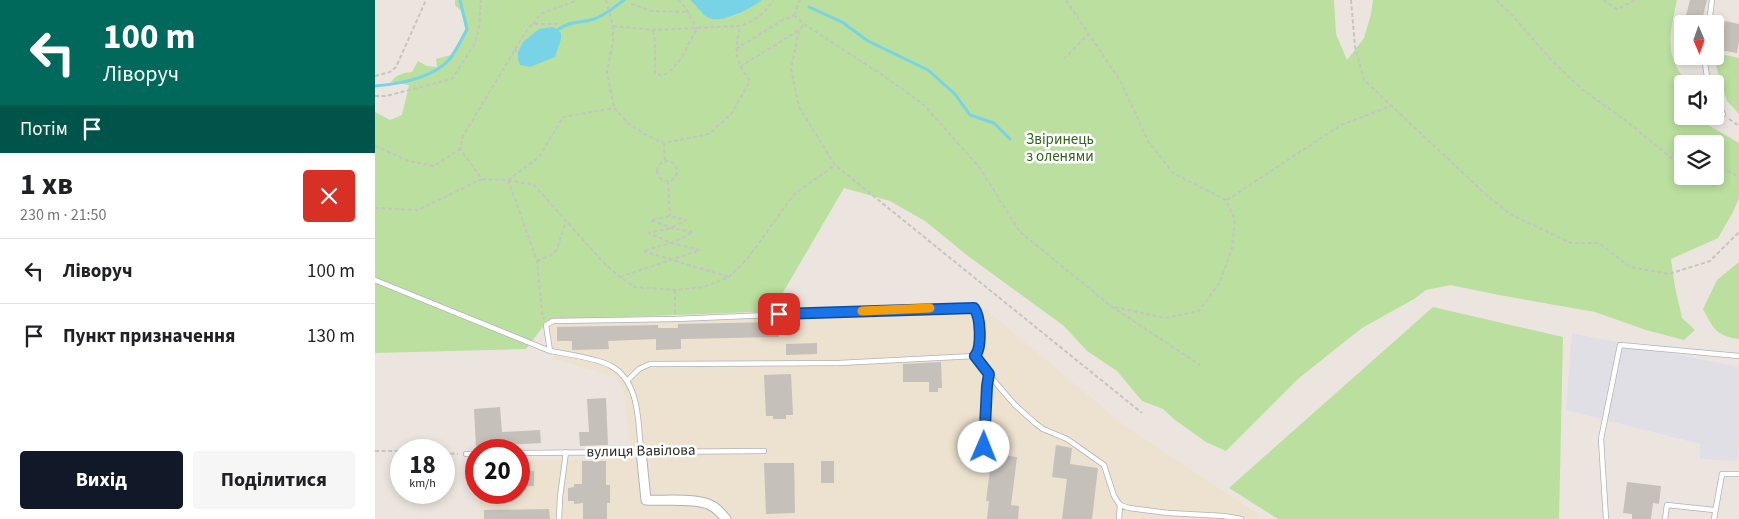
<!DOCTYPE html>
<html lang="uk">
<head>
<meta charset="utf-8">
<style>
	body { margin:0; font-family:"Source Sans 3",sans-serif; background:#f6f6f6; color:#202124; height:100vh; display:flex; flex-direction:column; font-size:19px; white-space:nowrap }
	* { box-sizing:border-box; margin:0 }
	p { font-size:16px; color:#757577 }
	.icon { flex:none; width:28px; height:28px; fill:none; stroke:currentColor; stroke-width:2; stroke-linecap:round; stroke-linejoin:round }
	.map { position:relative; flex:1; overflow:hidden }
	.panel { display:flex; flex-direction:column; background:#fff; width:375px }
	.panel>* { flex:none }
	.banner { background:#00695c; color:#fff; overflow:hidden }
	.needle { width:32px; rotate:178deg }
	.tools { position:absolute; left:1299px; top:15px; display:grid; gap:10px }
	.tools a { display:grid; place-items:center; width:50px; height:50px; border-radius:5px; background:#fff; box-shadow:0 2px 8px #0003; font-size:25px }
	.speed { position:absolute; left:15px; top:439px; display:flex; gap:10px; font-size:25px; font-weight:700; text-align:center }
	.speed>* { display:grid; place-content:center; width:65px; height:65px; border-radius:50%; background:#fff; box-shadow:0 2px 8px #0003; line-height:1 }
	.speed small { font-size:12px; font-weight:400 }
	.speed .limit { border:8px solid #d22; background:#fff; color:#111 }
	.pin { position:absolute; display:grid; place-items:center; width:42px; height:42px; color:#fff; margin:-21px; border-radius:10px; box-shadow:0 2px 8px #0006 }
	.me { position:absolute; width:55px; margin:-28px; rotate:1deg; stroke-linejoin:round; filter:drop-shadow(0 0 4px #0008) }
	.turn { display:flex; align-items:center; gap:18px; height:105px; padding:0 20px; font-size:22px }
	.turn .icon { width:65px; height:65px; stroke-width:2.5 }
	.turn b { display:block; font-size:35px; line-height:42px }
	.then { display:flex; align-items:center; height:48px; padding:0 20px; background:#0003; gap:10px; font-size:19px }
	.round { display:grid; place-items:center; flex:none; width:52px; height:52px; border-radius:5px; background:#f6f6f6 }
	.head { display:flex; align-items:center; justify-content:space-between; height:85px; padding:0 20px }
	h1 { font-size:30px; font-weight:700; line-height:38px }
	.action { display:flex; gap:10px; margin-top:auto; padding:10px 20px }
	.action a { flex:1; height:58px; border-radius:5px; background:#111827; color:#fff; font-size:20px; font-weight:700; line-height:58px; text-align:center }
	.action a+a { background:#f6f6f6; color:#202124 }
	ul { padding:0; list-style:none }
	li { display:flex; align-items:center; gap:15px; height:65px; padding:0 20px; border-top:1px solid #e0e0e0 }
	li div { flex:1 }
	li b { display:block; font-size:19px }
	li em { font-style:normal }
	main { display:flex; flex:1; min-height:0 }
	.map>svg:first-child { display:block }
	.industrial { fill:#e0dfe5 }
	.education { fill:#ede1cf }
	.green { fill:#badf9f; fill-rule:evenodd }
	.water { fill:#78d3e7 }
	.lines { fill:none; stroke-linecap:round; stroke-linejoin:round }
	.stream { stroke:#78d3e7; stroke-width:3 }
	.building { fill:#c5c0ba }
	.lane-casing { stroke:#afb2bb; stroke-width:6 }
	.street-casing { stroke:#afb2bb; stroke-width:11 }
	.path { stroke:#c4c4c4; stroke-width:2; stroke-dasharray:4 2.5; stroke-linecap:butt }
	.lane { stroke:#fff; stroke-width:4.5 }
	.street { stroke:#fff; stroke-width:9 }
	.route-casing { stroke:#114b97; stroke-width:12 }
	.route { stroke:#1a73e8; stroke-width:9 }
	.slow { stroke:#f59e0b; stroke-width:9 }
	.labels { text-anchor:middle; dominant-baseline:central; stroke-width:5; stroke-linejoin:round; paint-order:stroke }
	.park-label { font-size:15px; fill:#33651f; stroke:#fff }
	.street-label { font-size:15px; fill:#2b2b2b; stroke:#fff }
</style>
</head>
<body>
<main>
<section class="panel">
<div class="banner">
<div class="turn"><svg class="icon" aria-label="left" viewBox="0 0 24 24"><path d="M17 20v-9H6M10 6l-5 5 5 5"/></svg><div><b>100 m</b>Ліворуч</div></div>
<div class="then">Потім<svg class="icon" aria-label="arrive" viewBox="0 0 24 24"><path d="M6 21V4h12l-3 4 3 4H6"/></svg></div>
</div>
<div class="head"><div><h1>1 хв</h1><p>230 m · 21:50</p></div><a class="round" style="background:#d93025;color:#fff"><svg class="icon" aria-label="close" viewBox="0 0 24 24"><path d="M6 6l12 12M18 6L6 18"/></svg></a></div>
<ul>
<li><svg class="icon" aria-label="left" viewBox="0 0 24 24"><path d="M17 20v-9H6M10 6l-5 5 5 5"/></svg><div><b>Ліворуч</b></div><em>100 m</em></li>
<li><svg class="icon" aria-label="arrive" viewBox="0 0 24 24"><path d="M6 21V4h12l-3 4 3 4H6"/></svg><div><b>Пункт призначення</b></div><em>130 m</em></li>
</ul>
<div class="action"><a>Вихід</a><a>Поділитися</a></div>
</section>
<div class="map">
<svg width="1364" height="519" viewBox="0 0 1364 519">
	<rect width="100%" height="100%" fill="#ece5df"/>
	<!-- industrial -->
	<path class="industrial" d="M1197,333L1364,367V442L1362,461L1325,459V444L1191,410Z"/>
	<!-- education -->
	<path class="education" d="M603,303L749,425L883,514V519H105L104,493L144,492V460L257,459L249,393L241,377L179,359L175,321Z"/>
	<!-- green -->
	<path class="green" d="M80,0H315L321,4L326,13L351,18L361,15L387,0H959L961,34L972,60L989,38L996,14L998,0H1302C1299,15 1294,32 1296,48C1296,59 1305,74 1312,84H1308V116H1325L1328,122L1364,143V198L1358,212L1343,238L1296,259L1300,287L1307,318L1320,330L1309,340L1271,330L1220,312L1124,295L1075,285L1051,290L1039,299L987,328L924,378L851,451L831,442L800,420L788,409L767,401L742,371L712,351L689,326L593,256L550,221L515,201L469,188L396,313L377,312L173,320L151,349L0,353V110V112L15,120L27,115L34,85L16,82C22,74 28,73 37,72L43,61L52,66L62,67L61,59L76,55L91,32L86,11L80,5ZM1308,144H1340V176H1308Z
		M1340,53L1364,58V114L1352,101L1344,78L1339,56H1340Z
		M1364,262V339C1341,336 1338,328 1328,309L1342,280Z
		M1058,307L1188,337L1184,519H903L854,488Z"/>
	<!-- water -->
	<path class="water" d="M315,0H387C375,9 346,25 332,17C324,12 322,5 315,0Z
		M178,27L186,33V39L180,57L155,67L145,65L143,59V52L148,42L164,29Z"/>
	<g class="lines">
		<!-- stream -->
		<path class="stream" d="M434,7L467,22L493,41L553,70L580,94L595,115L619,123L635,139
			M181,31C196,20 203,24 219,19C229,16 241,6 249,0
			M0,86C24,84 57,78 74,60C81,51 87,39 92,29L85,0"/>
	</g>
	<!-- building -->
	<path class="building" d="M1315,0H1332L1326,24H1309Z
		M1350,21L1364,24V41L1362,53L1345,50Z
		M404,322V337L306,339V349L281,350V339L233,341L234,349L197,350V341H182V327L283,325V328H303V324Z
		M442,343V354L411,355V344Z
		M566,362L567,388H563V392H554V382H528V364Z
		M416,374L418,415H411V419H398V416H391L389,375Z
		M231,398L233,445L205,446L204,432H214L212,399Z
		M125,407L127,432L165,430L166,443L101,447L99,409Z
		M681,445L697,448L695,464L723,468L717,519H687L692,479L677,477Z
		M617,454L642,457L636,505L644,506L643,519H612L614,501H611Z
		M207,461H231V485H235V503H232V519H208V503L199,504V501H193V488L199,487V484H207Z
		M446,461H459V483H446Z
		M389,463H419L420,513L391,514Z
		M144,471H159V486L144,487Z
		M1252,482L1286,486L1284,504L1278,503L1276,519H1257V514L1248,513Z
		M174,509L175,519H109V510Z"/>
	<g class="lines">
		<!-- lane casing -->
		<g class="lane-casing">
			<path id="lane" d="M1334,24L1337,0
				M1329,56L1333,84
				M1340,98L1348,114
				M0,280L175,351
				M614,375L640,405L660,423L668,429L692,439L729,465L739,496L745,505L754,508L793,513L849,516L866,519
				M252,381L264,369L275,364L464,363L600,356L614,375L612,387L609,447
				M266,451C263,422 265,382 236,366C222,358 192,354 175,351L171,325L178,321L300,319L594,307L599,308L603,317L604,352L600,356
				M144,453L389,451
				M91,454H101
				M184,519L185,497L191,452
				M744,519L745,505
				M1231,519L1226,439L1245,345L1364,356
				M1290,519L1292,505L1339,510
				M1339,519L1347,474H1364"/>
		</g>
		<!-- street casing -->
		<g class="street-casing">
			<path id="street" d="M266,451L271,500C287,501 319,498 333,504C341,507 346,513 351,519"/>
		</g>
		<!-- path -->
		<path class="path" d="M231,0L238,26V41L232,72L239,108L254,124L273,136L289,143L334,134L357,113L375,81C359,59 360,52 365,26
			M303,0L310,7L322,29
			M691,0L746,82L773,141L798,173L851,200L860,220L857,248L845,282L824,311L790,318L739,307
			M976,0L980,47L989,80L1106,190L1135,214L1196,243H1224L1255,267L1294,274L1335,261L1364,232
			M1121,0L1138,16L1177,61L1208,90L1250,120L1305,165H1308
			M1228,0L1242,9L1261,0
			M256,4L276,11L313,12
			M419,15L429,24L509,76L549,105L604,167L645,232L736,306L825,365
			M419,15L425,0
			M158,24L165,14L203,0
			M183,24H158L153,28L88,136L85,149L107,179L133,180L159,185L227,261L245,277L260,287L300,290L329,287L354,277L373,258L419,194L460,165
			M238,26L278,30L365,26C380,20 390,14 398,0
			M424,30L416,69L424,107L460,165L767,413
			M278,31L280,40V73L286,76C306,68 311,45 322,29
			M139,49L143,52
			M361,49L406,21L419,15
			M689,59L714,33
			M365,67L424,30L429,24
			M0,76L15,72L21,67L51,0
			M0,96H11L77,79L100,43L104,27L106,0
			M1354,119L1364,126
			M289,143L290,161
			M0,146L34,161L59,166L85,149
			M282 171a10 10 0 1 1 20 0a10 10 0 1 1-20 0Z
			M1340,167L1347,168L1364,177
			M133,180L162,261L167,312L169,320
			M133,180L164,157L188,117L239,108
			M293,181L295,216
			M852,200L966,125L1016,106
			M0,208L43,210L107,179
			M162,261L174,256L182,250L191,220
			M245,277L325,250L296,243L274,233L296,228L311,220L295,216L276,220L296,228L318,232L296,243L268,251L354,277
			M300,290V313
			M0,451H26
			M69,453L83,454"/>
		<!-- lane -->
		<use href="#lane" class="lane"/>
		<!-- street -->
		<use href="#street" class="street"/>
	</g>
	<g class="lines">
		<!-- route casing -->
		<g class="route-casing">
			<path id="route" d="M404,314L599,308C606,317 607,348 600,356L614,374L612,386L609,447"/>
		</g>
		<!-- route -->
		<use href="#route" class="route"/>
		<!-- slow -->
		<path class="slow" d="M487,311L555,308"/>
	</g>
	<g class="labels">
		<!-- park labels -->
		<g class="park-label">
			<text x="685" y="139">Звіринець<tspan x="685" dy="17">з оленями</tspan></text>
		</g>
		<!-- street labels -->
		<g class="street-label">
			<text transform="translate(266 451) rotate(-1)">вулиця Вавілова</text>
		</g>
	</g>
</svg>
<div class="tools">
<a><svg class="needle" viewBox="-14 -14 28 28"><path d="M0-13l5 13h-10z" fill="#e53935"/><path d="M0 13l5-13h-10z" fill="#757577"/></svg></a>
<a><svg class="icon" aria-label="sound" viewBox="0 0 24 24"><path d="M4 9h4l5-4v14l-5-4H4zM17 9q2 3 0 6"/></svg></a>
<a><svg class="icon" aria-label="layers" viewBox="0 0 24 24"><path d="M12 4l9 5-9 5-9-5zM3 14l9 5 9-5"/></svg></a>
</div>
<div class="speed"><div>18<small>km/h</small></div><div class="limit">20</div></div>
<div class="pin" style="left:404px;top:314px;background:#d93025"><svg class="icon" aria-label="arrive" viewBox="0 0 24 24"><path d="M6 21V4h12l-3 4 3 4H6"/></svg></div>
<svg class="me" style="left:609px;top:447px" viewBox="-20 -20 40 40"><circle r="19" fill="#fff"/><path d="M0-13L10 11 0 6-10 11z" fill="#1a73e8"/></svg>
</div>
</main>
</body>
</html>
